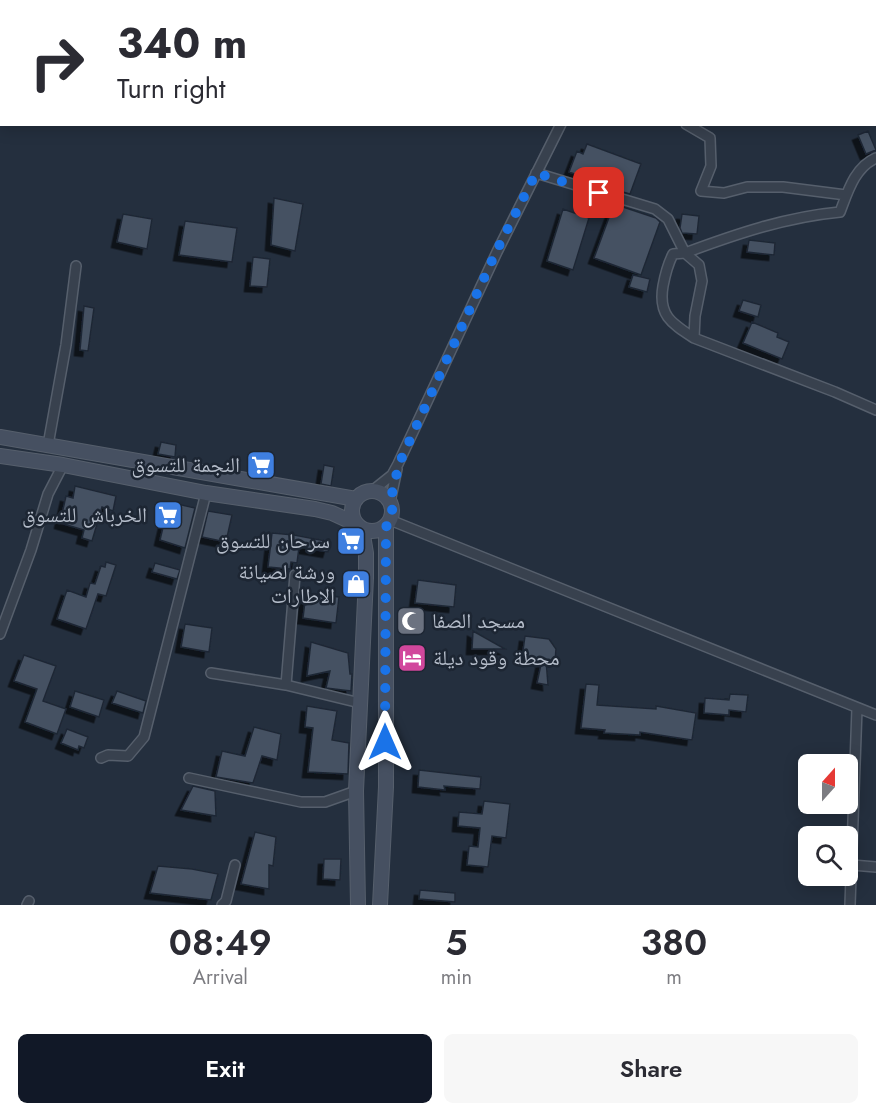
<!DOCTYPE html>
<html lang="en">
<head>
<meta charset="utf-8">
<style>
	body { margin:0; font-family:Jost,"Noto Naskh Arabic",sans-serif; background:#f7f7f7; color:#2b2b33; height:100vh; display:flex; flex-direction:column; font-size:22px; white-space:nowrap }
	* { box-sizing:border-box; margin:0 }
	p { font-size:20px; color:#7c7c81 }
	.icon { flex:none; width:33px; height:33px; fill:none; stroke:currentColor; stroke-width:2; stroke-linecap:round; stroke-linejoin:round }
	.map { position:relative; height:905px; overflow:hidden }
	.drawer { display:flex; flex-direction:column; background:#fff; flex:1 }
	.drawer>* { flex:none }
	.hud { position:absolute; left:0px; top:0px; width:876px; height:126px; box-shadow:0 3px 15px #0003; background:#fff; color:#2b2b33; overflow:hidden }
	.needle { width:39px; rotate:21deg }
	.controls { position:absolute; left:798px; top:754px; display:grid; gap:12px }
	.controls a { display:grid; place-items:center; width:60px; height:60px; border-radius:9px; background:#fff; box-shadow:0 3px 15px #0003; font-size:30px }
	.pin { position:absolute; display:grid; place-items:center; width:51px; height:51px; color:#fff; margin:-26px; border-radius:12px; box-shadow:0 3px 9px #0006 }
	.me { position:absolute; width:66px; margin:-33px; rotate:0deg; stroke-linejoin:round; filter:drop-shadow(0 0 4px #0008) }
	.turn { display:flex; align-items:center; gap:21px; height:126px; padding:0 18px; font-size:27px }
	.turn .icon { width:78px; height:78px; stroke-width:2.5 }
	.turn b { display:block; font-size:42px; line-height:51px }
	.eta { display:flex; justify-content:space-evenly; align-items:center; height:102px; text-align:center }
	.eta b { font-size:36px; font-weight:600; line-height:42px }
	.cta { display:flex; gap:12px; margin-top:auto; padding:12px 18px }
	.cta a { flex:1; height:69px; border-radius:9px; background:#111827; color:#fff; font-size:24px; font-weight:600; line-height:69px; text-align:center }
	.cta a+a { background:#f7f7f7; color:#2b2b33 }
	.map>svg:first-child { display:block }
	.building { fill:#455162; stroke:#1f2835; stroke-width:1.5; filter:url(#shadow) }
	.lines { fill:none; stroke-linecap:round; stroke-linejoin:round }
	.minor-casing { stroke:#565f6c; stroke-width:12 }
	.secondary-casing { stroke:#565f6c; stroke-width:16 }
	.minor { stroke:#38414e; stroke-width:9 }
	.secondary { stroke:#465061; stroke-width:14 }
	.route { stroke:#1a73e8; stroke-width:10; stroke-dasharray:0 18 }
	.labels { text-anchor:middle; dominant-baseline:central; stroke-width:5; stroke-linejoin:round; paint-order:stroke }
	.poi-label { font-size:21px; fill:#b4bcc9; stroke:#1d2633; text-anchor:end }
</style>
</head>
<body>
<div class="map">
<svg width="876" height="905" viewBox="0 0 876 905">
	<defs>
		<filter id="shadow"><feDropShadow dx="-5.5" dy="5.5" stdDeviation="0" flood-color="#0009"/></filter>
	</defs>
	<rect width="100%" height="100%" fill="#242f3e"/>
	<!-- building -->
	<path class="building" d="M868,131L876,150L866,154L858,135Z
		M587,144L641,164L630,194L605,187L609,175L591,168L586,178L569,172L577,151L583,154Z
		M274,198L303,204L295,251L271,245Z
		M614,204L656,218L660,222L641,275L594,258Z
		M563,209L589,218L573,270L547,261Z
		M123,214L152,219L147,249L117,242Z
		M682,214L699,216L697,234L682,233L680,228Z
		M185,221L237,228L232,262L179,255Z
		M749,240L775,243L774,255L747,252Z
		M253,257L270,259L267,287L250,286Z
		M633,275L650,279L647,292L629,287Z
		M743,300L761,305L758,317L739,311Z
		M84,306L94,308L88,351L80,350Z
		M752,322L778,333L777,337L789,342L782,359L743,343Z
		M161,442L176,445L175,457L158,454Z
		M324,465L334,467L331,486L321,484Z
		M75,486L116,496L113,511L102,507L92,541L82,538L84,530L60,523L66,496L73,498Z
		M169,502L195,508L185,548L160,540Z
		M208,511L232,515L226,542L202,537Z
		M272,533L294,535L331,542L328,552L299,547L297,563L291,562L290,569L268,567Z
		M106,562L116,565L106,596L98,594L86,629L57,619L67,590L86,597L90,583L95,584L101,566L105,567Z
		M155,563L180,570L177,579L152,572Z
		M418,580L456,585L454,607L415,603Z
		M306,593L339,597L336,623L303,618Z
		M185,624L212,628L209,652L181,647Z
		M473,631L505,649H472Z
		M525,636L549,639L556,649L555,661L546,660L548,685L537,683L542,660L522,658Z
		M311,642L348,653L350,674H352L351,691L326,688L330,671L307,676Z
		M24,655L56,666L43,701L66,709L57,734L25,722L37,689L14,681Z
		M586,684L599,685L597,705L656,709V706L696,713L692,740L640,732V735L604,733L605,730L581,728Z
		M75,691L104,700L99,717L70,707Z
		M117,691L146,701L143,713L112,703Z
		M730,694L748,695L746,712L729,710V715L704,713L705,698L729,700Z
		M307,706L337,711L332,740L349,743L348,774L308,772L313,728L305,727Z
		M254,727L281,734L277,760L262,756L253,783L216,777L222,751L245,756Z
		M67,729L88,737L84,748L79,746L78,750L61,743Z
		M419,770L481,777L480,789L444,786L445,790L418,787Z
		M193,786L215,791L216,816L181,810Z
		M484,801L510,804L506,838L492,836L488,867L467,865L469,846L478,847L480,828L458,826L459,812L482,814Z
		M255,832L276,837L273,866L269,865V889L241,884Z
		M324,859H341L340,880L323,879Z
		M158,866L192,869L218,874L211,900L150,893Z
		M420,890L455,893V902L419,899Z"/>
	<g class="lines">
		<!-- minor casing -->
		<g class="minor-casing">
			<path id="minor" d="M39,2L40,0
				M621,2L622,0
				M0,93L2,90
				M686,124L710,138L711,166L701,191L724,193L747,187H783L846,195
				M536,173L655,209L668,219L685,253L673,254C668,264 665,275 663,286C658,315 671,323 694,338L835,392L876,410
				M694,338L695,316L702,281L699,265L685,253C736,234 786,217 840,212C848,191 855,167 876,158
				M48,445L66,345L76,266
				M372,491L392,475L398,464L497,252L561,124
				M390,502L397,469
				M390,520L876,715
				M0,634L31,550L48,494L63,465
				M211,673L286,685L360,703
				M286,685L295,575
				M101,758L108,755L128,756L144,737L206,493
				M189,778L301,802H325L356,791
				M852,865L876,867
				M27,905L29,901
				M222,905L226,901L235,865
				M850,905L857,708"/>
		</g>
		<!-- secondary casing -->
		<g class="secondary-casing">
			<path id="secondary" d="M0,437L356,499
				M0,456L63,465L206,493L315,509L332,513L356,524
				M352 511a20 20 0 1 1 40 0a20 20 0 1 1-40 0Z
				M358,905L356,791L366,578V553L362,529
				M380,905L386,787V527"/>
		</g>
		<!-- minor -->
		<use href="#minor" class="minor"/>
		<!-- secondary -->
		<use href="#secondary" class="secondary"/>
	</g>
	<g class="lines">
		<!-- route -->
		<path class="route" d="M385,742L386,527L390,520L393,513L390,502L399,464L496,252L536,173L599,193"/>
	</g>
	<!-- icons -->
	<defs>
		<g id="supermarket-square" transform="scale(1.5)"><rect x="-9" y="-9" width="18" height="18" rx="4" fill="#3f7fe0" stroke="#1d2633"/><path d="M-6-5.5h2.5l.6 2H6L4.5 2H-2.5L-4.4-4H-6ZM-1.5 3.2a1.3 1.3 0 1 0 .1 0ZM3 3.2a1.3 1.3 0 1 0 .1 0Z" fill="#fff"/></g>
		<g id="shop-square" transform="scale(1.5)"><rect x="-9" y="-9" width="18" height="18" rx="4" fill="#3f7fe0" stroke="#1d2633"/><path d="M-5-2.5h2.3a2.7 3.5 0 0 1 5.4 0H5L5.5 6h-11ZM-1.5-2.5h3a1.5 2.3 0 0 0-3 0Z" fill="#fff"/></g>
		<g id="mosque-square" transform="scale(1.5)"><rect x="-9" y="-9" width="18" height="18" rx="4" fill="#6b7280" stroke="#1d2633"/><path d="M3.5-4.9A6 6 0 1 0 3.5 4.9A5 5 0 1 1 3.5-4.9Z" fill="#fff"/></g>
		<g id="hotel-square" transform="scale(1.5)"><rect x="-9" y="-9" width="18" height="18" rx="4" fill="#d1479c" stroke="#1d2633"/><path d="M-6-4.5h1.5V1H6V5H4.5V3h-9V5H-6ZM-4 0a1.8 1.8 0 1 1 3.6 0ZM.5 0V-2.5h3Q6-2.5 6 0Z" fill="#fff"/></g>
	</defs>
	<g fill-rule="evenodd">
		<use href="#supermarket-square" x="261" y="465"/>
		<use href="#supermarket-square" x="168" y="515"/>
		<use href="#supermarket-square" x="351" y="541"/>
		<use href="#shop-square" x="356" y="584"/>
		<use href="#mosque-square" x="411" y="621"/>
		<use href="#hotel-square" x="412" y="658"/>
	</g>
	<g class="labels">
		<!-- poi labels -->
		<g class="poi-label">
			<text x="240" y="465">النجمة للتسوق</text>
			<text x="147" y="515">الخرباش للتسوق</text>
			<text x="330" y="541">سرحان للتسوق</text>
			<text x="335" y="572">ورشة لصيانة<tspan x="335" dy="24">الاطارات</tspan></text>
			<text x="432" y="621" text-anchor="start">مسجد الصفا</text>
			<text x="433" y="658" text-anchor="start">محطة وقود ديلة</text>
		</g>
	</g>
</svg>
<div class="controls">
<a><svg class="needle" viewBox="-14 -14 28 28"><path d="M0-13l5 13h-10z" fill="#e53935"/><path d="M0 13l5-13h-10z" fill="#7c7c81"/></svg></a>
<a><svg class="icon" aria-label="search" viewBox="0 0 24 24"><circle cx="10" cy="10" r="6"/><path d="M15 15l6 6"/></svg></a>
</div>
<div class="pin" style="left:599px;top:193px;background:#d93025"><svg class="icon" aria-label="arrive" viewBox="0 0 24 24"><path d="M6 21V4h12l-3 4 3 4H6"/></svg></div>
<svg class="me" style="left:385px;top:742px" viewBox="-20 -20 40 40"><path d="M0-17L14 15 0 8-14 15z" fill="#1a73e8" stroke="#fff" stroke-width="4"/></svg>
<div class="hud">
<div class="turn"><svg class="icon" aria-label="right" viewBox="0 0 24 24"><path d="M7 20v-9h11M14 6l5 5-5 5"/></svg><div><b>340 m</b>Turn right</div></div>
</div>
</div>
<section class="drawer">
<div class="eta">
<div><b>08:49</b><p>Arrival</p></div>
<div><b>5</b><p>min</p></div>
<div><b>380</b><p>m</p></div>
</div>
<div class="cta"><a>Exit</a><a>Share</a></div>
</section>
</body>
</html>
